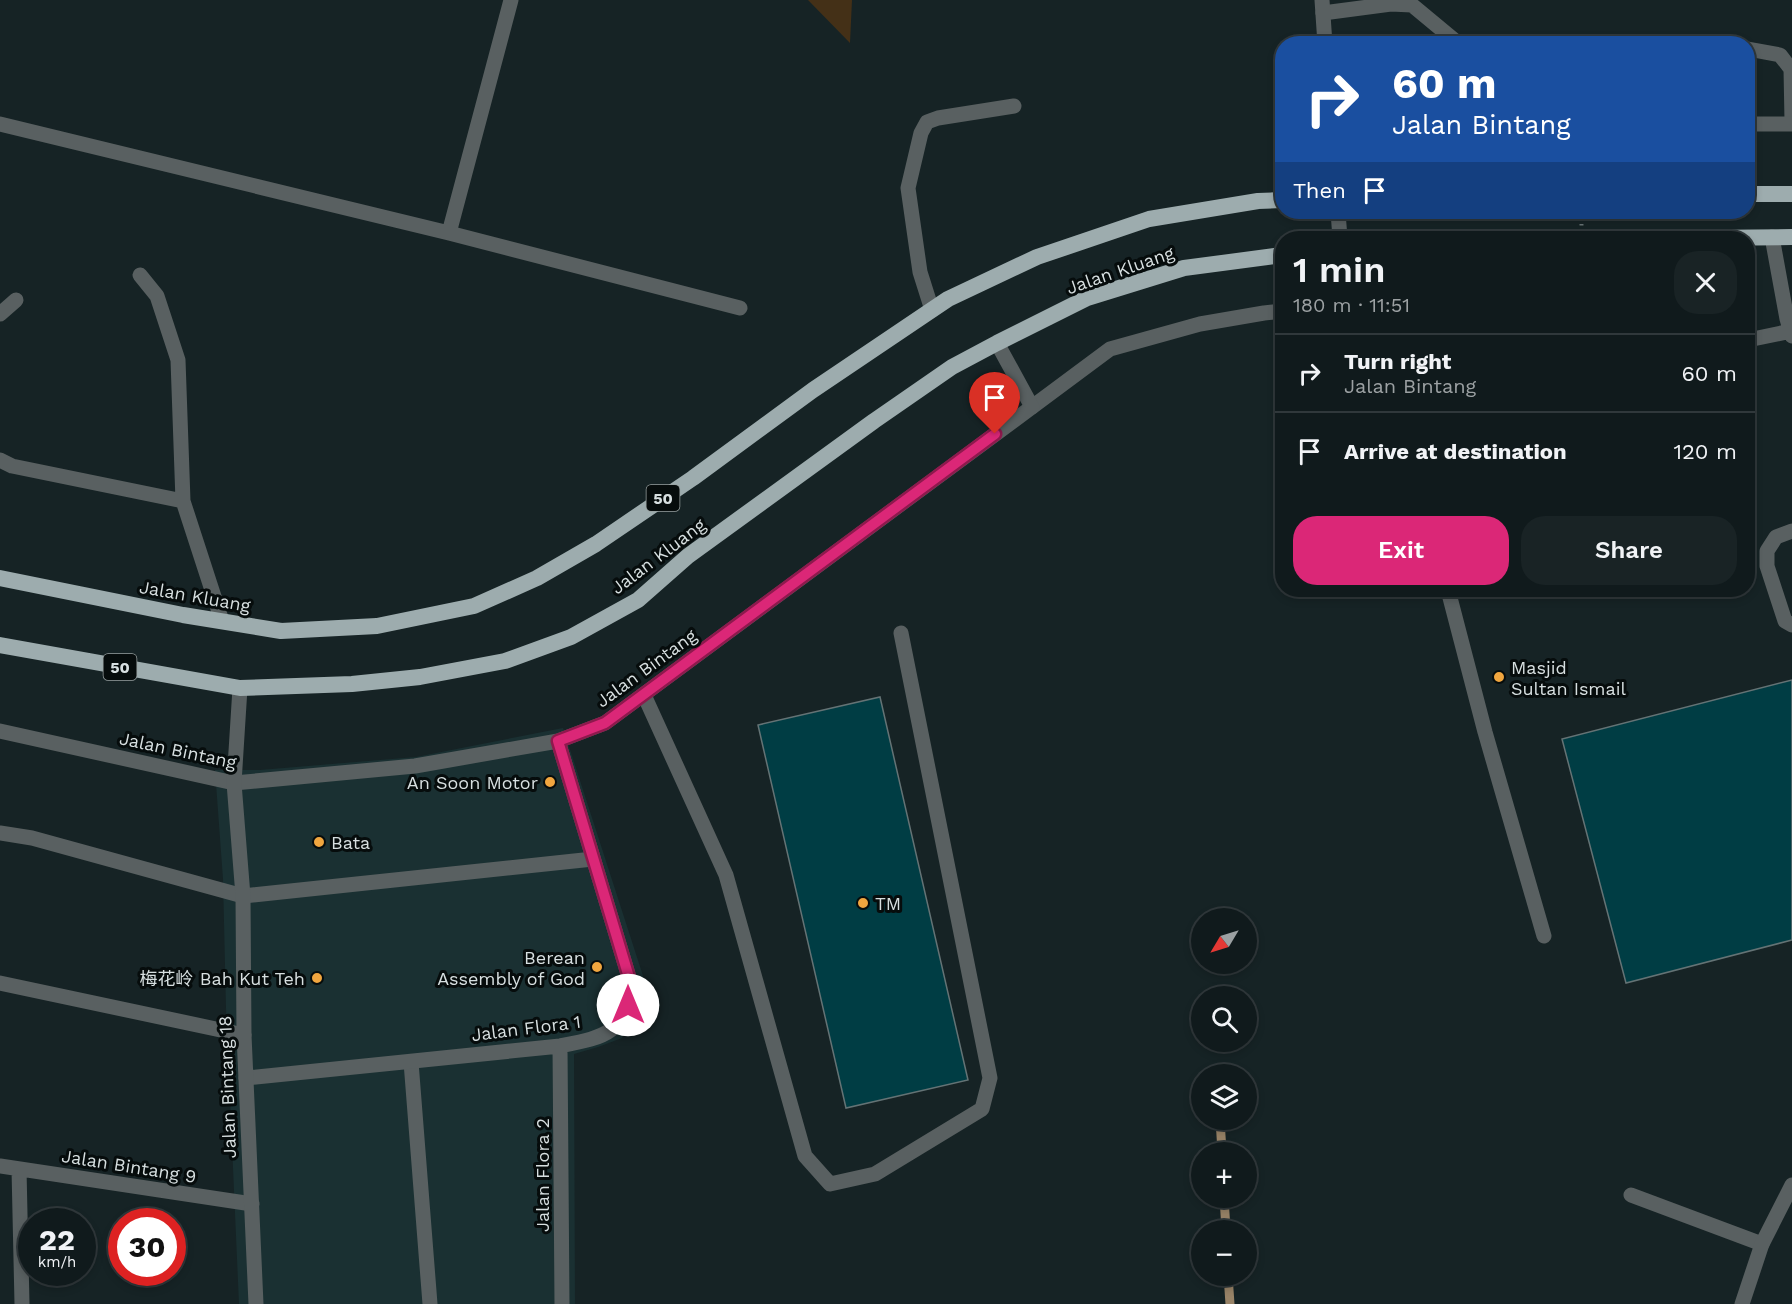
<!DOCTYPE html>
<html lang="en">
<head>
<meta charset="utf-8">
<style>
	body { margin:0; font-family:"Work Sans","Noto Sans SC",sans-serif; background:#192325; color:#f1f3f6; height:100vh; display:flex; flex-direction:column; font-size:22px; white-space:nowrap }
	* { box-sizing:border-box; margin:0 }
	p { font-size:20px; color:#9ca1a3 }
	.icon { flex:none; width:33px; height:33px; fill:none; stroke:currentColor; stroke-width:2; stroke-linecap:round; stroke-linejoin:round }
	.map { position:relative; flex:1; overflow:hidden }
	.panel { position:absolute; left:1275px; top:231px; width:480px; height:366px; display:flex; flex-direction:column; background:#101a1c; border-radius:24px; box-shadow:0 3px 9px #0003,0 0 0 2px #30383b }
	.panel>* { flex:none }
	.banner { position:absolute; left:1275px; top:36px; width:480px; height:183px; border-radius:24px; box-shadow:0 3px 9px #0003,0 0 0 2px #30383b; background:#1a4fa0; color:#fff; overflow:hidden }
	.needle { width:39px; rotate:232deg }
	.buttons { position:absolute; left:1191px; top:908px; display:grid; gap:12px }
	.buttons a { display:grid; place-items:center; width:66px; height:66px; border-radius:50%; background:#101a1c; box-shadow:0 3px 9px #0003,0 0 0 2px #30383b; font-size:30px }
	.speed { position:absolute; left:18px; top:1208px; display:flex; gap:12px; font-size:30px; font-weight:700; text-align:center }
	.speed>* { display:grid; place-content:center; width:78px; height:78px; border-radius:50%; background:#101a1c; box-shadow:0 3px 9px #0003,0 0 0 2px #30383b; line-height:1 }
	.speed small { font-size:15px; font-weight:400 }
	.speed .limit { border:9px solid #d22; background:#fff; color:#111 }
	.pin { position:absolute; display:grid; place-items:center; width:51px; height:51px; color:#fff; margin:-62px -26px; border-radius:50% 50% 50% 0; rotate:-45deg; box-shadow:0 0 6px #0007 }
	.pin .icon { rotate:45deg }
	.me { position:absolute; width:66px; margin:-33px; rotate:0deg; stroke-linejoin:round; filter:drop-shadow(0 0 4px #0008) }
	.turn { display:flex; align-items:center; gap:21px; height:126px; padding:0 18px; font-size:27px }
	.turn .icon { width:78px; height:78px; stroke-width:2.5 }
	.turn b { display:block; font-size:42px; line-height:51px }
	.then { display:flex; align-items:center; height:57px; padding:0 18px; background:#0003; gap:12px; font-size:22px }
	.round { display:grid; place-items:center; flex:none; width:63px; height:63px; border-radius:24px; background:#192325 }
	.summary { display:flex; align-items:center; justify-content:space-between; height:102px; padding:0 18px }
	h1 { font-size:36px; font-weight:600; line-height:45px }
	.cta { display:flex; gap:12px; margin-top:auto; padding:12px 18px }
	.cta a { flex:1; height:69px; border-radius:24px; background:#db2777; color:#fff; font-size:24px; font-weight:600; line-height:69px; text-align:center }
	.cta a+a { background:#192325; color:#f1f3f6 }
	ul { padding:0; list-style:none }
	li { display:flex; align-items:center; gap:18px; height:78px; padding:0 18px; border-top:2px solid #30383b }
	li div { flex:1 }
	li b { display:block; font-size:22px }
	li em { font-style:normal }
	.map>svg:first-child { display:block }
	.built { fill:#1a3032 }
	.green { fill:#443017 }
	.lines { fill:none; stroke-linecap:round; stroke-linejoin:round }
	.stream { stroke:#988367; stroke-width:9 }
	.building { fill:#003d44; stroke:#647375; stroke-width:1.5 }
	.path { stroke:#697476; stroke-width:4; stroke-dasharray:1.5 4.5; stroke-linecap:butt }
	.service { stroke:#596061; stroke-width:15 }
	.minor { stroke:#596061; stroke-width:15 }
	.tertiary { stroke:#596061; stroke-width:15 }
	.trunk { stroke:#9dacae; stroke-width:16 }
	.route-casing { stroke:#8e194d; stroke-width:15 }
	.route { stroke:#db2777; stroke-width:10 }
	.poi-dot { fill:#f1a63f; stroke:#060c0c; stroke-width:2 }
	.labels { text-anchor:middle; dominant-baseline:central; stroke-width:6; stroke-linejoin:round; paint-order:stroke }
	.shield { fill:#060c0c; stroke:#98a0a0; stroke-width:1.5 }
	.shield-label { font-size:16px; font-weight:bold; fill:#d7dfe0 }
	.street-label { font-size:18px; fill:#d7dfe0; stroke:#060c0c }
	.poi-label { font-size:18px; fill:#d7dfe0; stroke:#060c0c; text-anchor:start }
</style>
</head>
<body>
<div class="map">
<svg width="1792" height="1304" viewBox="0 0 1792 1304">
	<rect width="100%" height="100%" fill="#162325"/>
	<!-- built -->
	<path class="built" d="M563,728L645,982L639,1004L622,1038L598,1047L574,1054L575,1304H239L226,1008L223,879L215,770H260L416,757Z"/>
	<!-- green -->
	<path class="green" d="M808,0H852L850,43Z"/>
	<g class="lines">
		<!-- stream -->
		<path class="stream" d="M1220,1119L1222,1152
			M1224,1197L1226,1230
			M1228,1275L1230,1304"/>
	</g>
	<!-- building -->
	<path class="building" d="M1792,680V940L1626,983L1562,739Z
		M880,697L968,1080L846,1108L758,725Z"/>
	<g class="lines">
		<!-- path -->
		<path class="path" d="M1581,212L1582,238"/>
		<!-- service -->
		<path class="service" d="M1323,13L1391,4L1412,5L1459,44
			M1748,49L1780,55L1791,69L1792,121
			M1772,237L1787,319L1792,336
			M140,275L157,296L178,360L183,501L222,621
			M932,310L920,272L908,188L921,133L927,122L938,118L1014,106
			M0,314L16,300
			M1748,340L1791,331
			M1032,407L1110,349L1200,324L1264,313L1282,311
			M0,460L12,466L183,501
			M1792,531L1776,537L1767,551V566L1785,621L1792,625
			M1448,590L1485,732L1544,936
			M644,695L726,875L805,1156L830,1184L875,1174L982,1109L990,1078L901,633
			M0,833L32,838L243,896L593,859
			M411,1062L430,1304
			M1631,1195L1762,1244"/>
		<!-- minor -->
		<path class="minor" d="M1322,0L1325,44
			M0,124L449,233L740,308
			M1748,124H1792
			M1338,212L1340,238
			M449,233L511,0
			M0,731L234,783L415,766L558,741L605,723L1032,407L997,343
			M0,983L244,1035
			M560,1046L562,1304
			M246,1078L560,1046C605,1037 625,1034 631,984L558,741
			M0,1166L252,1204
			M19,1169L22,1304
			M1742,1304L1762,1244L1792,1185"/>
		<!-- tertiary -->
		<path class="tertiary" d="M240,688L234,783L243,896L244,1035L256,1304"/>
		<!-- trunk -->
		<path class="trunk" d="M1748,194H1792
			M1701,238L1792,237
			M0,578L183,615L281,631L377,626L474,606L537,578L596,544L693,478L813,390L948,299L1037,257L1149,219L1258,201L1282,200
			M0,645L240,688L352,684L420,677L505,661L571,637L638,600L688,556L874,421L952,367L997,343L1087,298L1184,268L1282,255"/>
	</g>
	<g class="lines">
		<!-- route casing -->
		<g class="route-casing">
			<path id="route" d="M628,1005L631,984L558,741L605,723L995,434"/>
		</g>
		<!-- route -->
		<use href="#route" class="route"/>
	</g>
	<!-- markers -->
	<g class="poi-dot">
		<circle cx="1499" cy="677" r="6"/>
		<circle cx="550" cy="782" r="6"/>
		<circle cx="319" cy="842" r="6"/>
		<circle cx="863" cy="903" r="6"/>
		<circle cx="597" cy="967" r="6"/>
		<circle cx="317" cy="978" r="6"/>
	</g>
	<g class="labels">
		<!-- shield labels -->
		<g class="shield">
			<rect x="646.5" y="485" width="33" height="26" rx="4.5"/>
			<rect x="103.5" y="654" width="33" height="26" rx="4.5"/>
		</g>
		<g class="shield-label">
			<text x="663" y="498">50</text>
			<text x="120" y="667">50</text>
		</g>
		<!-- street labels -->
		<g class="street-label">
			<text transform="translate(1120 270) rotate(-19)">Jalan Kluang</text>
			<text transform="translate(658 556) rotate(-37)">Jalan Kluang</text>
			<text transform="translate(195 596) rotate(10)">Jalan Kluang</text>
			<text transform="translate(646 668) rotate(-36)">Jalan Bintang</text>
			<text transform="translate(178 750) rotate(12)">Jalan Bintang</text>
			<text transform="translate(526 1028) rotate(-7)">Jalan Flora 1</text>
			<text transform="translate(227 1087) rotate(-92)">Jalan Bintang 18</text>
			<text transform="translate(129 1166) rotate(9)">Jalan Bintang 9</text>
			<text transform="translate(542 1175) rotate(-90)">Jalan Flora 2</text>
		</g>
		<!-- poi labels -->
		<g class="poi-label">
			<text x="1511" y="667">Masjid<tspan x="1511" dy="21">Sultan Ismail</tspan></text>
			<text x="538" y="782" text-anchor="end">An Soon Motor</text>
			<text x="331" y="842">Bata</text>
			<text x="875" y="903">TM</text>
			<text x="585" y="957" text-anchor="end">Berean<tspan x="585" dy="21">Assembly of God</tspan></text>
			<text x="305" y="978" text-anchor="end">梅花岭 Bah Kut Teh</text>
		</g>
	</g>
</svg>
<div class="buttons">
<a><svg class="needle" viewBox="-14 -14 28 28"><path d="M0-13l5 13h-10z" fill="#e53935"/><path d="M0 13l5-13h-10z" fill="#9ca1a3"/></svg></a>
<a><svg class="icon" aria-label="search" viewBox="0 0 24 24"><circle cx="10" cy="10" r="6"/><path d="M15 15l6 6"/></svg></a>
<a><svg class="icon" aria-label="layers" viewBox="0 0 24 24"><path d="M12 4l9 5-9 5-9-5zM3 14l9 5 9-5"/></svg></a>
<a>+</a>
<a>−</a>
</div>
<div class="speed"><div>22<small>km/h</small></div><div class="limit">30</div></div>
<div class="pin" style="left:995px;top:434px;background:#d93025"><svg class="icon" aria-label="arrive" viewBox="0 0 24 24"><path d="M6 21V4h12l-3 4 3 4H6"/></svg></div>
<svg class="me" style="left:628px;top:1005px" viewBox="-20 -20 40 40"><circle r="19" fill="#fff"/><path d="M0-13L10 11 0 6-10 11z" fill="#db2777"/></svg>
<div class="banner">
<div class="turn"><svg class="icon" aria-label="right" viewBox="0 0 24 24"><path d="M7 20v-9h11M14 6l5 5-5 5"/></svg><div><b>60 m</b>Jalan Bintang</div></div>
<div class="then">Then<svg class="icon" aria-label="arrive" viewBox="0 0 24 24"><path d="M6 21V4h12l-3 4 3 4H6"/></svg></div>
</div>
<section class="panel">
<div class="summary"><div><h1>1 min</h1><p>180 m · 11:51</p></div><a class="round"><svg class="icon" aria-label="close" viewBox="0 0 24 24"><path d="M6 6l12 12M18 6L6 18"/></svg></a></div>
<ul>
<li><svg class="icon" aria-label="right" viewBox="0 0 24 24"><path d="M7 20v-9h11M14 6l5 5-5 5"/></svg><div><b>Turn right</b><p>Jalan Bintang</p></div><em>60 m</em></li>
<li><svg class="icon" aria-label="arrive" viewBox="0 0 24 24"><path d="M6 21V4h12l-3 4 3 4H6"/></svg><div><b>Arrive at destination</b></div><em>120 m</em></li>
</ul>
<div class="cta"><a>Exit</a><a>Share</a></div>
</section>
</div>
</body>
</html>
